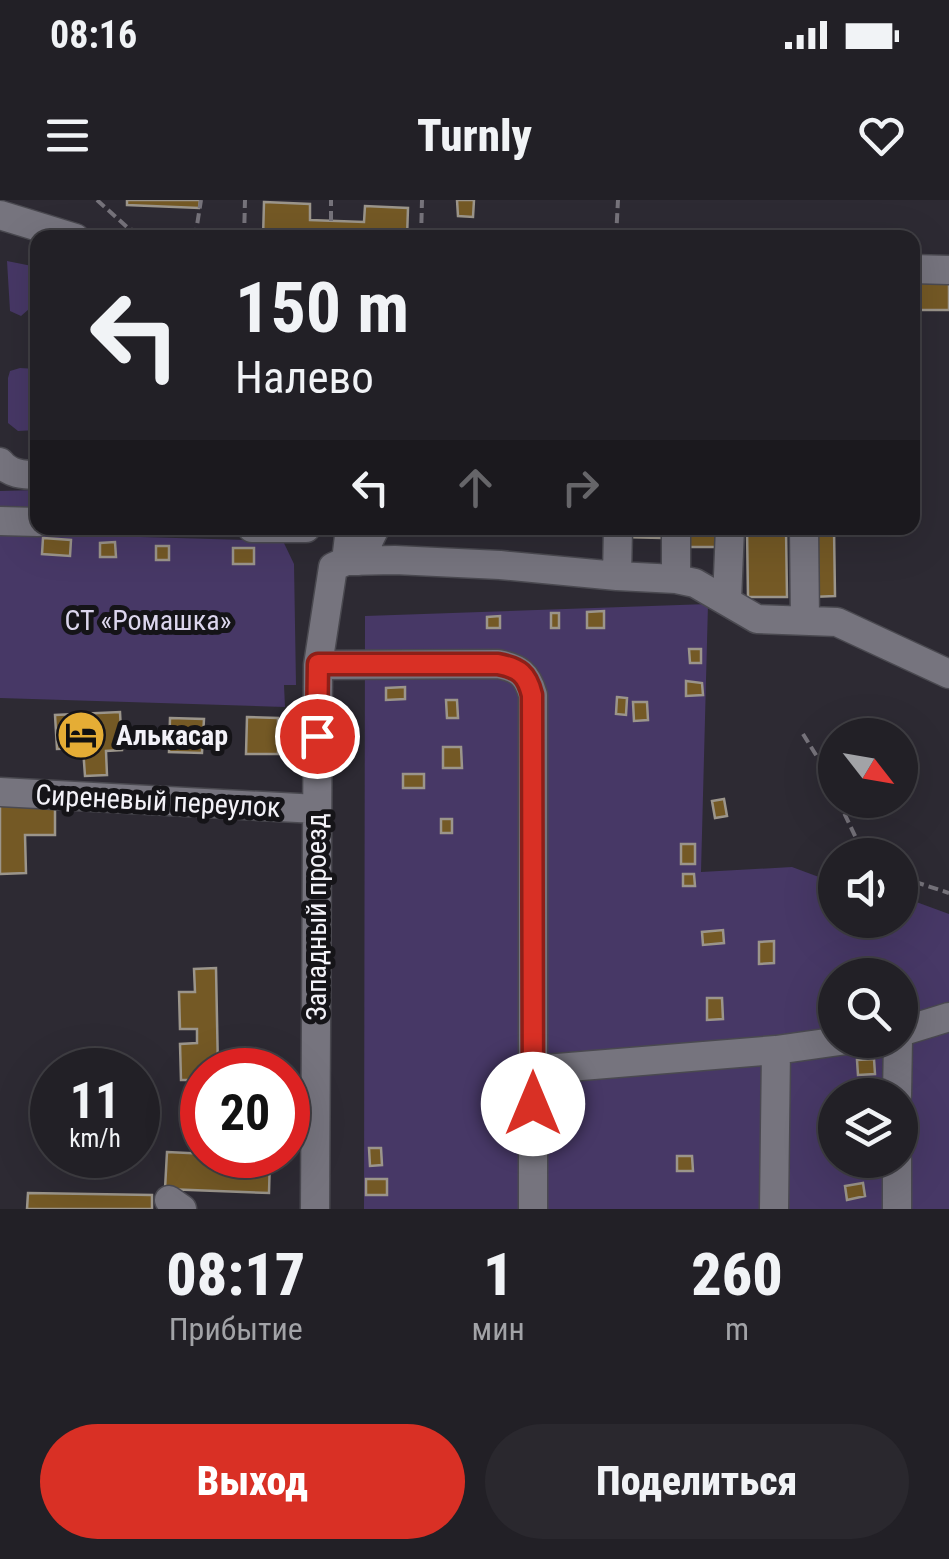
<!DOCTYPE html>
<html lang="ru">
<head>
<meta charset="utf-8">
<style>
	body { margin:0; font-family:"Roboto Condensed",sans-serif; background:#2a282e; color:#f1f3f6; height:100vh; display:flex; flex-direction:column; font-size:38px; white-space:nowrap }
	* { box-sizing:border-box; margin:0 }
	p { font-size:32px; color:#a2a3a7 }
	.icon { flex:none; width:55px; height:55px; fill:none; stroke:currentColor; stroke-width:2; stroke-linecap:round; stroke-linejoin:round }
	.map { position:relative; height:1009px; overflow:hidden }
	.sheet { display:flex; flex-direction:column; background:#222026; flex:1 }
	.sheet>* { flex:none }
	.guide { position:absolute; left:30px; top:30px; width:890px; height:305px; border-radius:20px; box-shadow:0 10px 40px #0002,0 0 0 2px #3f3e43; background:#222026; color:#f1f3f6; overflow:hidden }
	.needle { width:65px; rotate:121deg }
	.buttons { position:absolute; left:818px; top:518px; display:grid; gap:20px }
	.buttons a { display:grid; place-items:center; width:100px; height:100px; border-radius:50%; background:#222026; box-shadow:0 10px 40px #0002,0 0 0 2px #3f3e43; font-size:50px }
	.speed { position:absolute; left:30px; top:848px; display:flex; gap:20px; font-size:50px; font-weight:700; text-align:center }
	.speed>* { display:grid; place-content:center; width:130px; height:130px; border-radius:50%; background:#222026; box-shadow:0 10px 40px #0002,0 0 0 2px #3f3e43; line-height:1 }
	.speed small { font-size:25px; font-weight:400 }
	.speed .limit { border:15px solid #d22; background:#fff; color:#111 }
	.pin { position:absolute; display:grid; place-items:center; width:85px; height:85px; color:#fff; margin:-42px; border:5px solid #fff; border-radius:50%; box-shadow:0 2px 10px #0007 }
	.me { position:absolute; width:110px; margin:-55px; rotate:0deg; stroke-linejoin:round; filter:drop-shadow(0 0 8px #0008) }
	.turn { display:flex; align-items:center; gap:35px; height:210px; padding:0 40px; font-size:45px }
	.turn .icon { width:130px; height:130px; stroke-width:2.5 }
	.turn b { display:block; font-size:70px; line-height:85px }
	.lanes { display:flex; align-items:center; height:95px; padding:0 40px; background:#0003; justify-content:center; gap:50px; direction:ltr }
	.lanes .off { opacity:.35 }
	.eta { display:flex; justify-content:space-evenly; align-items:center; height:170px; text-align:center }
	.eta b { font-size:60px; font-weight:800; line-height:70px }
	.button { display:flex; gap:20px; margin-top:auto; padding:20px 40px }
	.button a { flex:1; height:115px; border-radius:60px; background:#d93025; color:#fff; font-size:40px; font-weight:800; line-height:115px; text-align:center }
	.button a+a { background:#2a282e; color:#f1f3f6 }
	.status { display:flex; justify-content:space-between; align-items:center; height:70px; padding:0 50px; background:#222026; direction:ltr }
	.status svg { height:28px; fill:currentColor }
	header { display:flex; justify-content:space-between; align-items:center; height:130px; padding:0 40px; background:#222026; font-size:45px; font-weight:800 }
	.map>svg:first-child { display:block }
	.green { fill:#473866; fill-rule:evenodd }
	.building { fill:#745925; stroke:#9b958b; stroke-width:2.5 }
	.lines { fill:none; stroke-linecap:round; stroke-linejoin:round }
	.minor-casing { stroke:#4a4950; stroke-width:31 }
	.path { stroke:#76737b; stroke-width:4; stroke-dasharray:10 5; stroke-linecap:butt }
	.minor { stroke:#76747e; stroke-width:28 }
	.route-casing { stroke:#8d1f18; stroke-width:25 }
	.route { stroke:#d93025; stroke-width:18 }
	.labels { text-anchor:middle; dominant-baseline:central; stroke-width:10; stroke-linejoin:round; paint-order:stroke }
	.park-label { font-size:28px; fill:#dcd6ed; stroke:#151418 }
	.poi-label { font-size:28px; font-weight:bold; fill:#f3f2f8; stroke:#151418; text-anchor:start }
	.street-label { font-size:28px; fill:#f3f2f8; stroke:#151418 }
</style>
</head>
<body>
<div class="status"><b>08:16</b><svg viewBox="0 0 49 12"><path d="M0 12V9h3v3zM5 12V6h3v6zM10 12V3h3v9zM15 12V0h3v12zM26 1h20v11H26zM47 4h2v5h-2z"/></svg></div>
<header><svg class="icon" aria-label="menu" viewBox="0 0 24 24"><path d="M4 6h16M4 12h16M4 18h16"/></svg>Turnly<svg class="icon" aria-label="heart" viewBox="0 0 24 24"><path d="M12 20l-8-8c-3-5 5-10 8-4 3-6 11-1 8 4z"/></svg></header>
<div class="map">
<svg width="949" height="1009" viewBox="0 0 949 1009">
	<rect width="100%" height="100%" fill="#2d2a33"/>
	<!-- green -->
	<path class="green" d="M7,61L37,67V106L29,109L21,116L10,111Z
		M20,168L37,169V230L18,231L8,223V178L10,171Z
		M37,290V311H0V291Z
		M0,333L283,341L294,364L296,485H284L285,507L0,498Z
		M708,404L701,672L792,667L835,683V720H900V696L949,714V1009H364L365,416ZM835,775H900V840H835ZM835,895H900V960H835Z"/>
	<!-- building -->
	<path class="building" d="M127,0H200L199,8L127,5Z
		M457,0H474L473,17L458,16Z
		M264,2L310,4V20L364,22L365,6L408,8L407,38H263Z
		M912,80H949V110H912Z
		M623,328H661V338L622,337Z
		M682,328H722V347H682Z
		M747,328H786L787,397H748Z
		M811,328H834L835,396L812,397Z
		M43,338L71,340L70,356L42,354Z
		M115,342L116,357H100V343Z
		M156,346H169V360H156Z
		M233,348H254V364H233Z
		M604,411V428H587V412Z
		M551,413H559V428H551Z
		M500,416V428H487V417Z
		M689,449H701V463H690Z
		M686,481L702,483L703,495L686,496Z
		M405,487V499L386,500V488Z
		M617,497L627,498L626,515L616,514Z
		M446,500H457L458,518H447Z
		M633,502H647L648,520L634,521Z
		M120,512L122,550L106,551L107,575L85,576L83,548L57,549L55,515Z
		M247,517L278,518V554H246Z
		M170,518L204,519L202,553L169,552Z
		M443,547H461L462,568H443Z
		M403,574H424V588H403Z
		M724,599L727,616L715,618L712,601Z
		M55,603V635H25L26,673L0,674V604Z
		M441,619H452V633H441Z
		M681,644H695V664H681Z
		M683,674H694L695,686H683Z
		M723,730L724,743L703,745L702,732Z
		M774,741V763L759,764V742Z
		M216,768L218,870H202V888H196V880H181L180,844L197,843V829H180L179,792H195L194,769Z
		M707,798H722L723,819L707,820Z
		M874,859L875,874L858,875L857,860Z
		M369,948H381L382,965L370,966Z
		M167,952L270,957L269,993L165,989Z
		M677,956H692L693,971H677Z
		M872,960H890L891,969L874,972Z
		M366,979H387V995H366Z
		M863,983L865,996L847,1000L845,986Z
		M28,993L152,995V1009H27Z"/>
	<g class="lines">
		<!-- minor casing -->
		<g class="minor-casing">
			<path id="minor" d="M0,15L75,38
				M912,69L949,70
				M0,262C9,274 23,275 38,275
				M0,321L38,322
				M252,328H306
				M804,328L805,420
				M346,361L350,328
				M359,361L375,328
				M333,367L346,361L395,360L500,365L617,376L676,379L695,383L757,419L837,422L949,474
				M617,376L618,328
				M676,379V328
				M727,400L730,328
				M318,465L498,464C519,468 527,474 533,495V1009
				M0,592L317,609
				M900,832L949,817
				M533,870L776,850L847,840
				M897,895L898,840
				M169,1000L182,1009
				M315,1009L318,465L333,367
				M774,1009L776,850
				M897,1009V960"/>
		</g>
		<!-- path -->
		<path class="path" d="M97,0L128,28L149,38
			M331,21V0
			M195,38L201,0
			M244,38L245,0
			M421,38L422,0
			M616,38L618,0
			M803,534L821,563L835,593
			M838,600L856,638L870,655
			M900,677L949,693"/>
		<!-- minor -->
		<use href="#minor" class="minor"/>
	</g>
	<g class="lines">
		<!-- route casing -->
		<g class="route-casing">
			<path id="route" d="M317,536L318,464H498C519,468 527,474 532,495L533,904"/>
		</g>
		<!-- route -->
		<use href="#route" class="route"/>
	</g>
	<!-- icons -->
	<defs>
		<g id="hotel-disc" transform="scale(2.5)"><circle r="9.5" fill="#e5ad35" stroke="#151418"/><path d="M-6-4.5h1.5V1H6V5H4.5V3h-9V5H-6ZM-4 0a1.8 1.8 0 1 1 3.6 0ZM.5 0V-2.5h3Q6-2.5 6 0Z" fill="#111"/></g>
	</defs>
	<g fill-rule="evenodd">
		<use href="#hotel-disc" x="81" y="535"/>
	</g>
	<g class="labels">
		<!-- park labels -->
		<g class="park-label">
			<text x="148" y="420">СТ «Ромашка»</text>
		</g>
		<!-- poi labels -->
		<g class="poi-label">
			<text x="116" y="535">Алькасар</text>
		</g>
		<!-- street labels -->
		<g class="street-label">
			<text transform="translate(158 601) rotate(3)">Сиреневый переулок</text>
			<text transform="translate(316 717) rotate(-90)">Западный проезд</text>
		</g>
	</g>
</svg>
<div class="buttons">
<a><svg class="needle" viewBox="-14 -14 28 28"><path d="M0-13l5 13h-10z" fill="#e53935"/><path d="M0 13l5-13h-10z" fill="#a2a3a7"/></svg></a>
<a><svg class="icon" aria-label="sound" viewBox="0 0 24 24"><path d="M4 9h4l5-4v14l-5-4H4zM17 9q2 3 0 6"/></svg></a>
<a><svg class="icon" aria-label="search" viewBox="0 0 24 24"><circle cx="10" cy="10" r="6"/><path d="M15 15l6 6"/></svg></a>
<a><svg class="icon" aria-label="layers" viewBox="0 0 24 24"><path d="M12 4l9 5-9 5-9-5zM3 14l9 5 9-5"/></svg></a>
</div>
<div class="speed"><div>11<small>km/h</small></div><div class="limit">20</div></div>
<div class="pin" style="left:317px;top:536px;background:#d93025"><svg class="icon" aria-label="arrive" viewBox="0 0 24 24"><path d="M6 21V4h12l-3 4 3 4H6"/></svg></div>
<svg class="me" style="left:533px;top:904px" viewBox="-20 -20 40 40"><circle r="19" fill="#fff"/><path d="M0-13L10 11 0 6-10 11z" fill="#d93025"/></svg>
<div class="guide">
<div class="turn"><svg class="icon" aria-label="left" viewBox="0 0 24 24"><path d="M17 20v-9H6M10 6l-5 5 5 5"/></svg><div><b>150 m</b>Налево</div></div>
<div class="lanes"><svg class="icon" aria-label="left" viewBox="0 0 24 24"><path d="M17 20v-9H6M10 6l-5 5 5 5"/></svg><svg class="icon off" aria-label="ahead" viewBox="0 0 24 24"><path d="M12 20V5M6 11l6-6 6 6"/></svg><svg class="icon off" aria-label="right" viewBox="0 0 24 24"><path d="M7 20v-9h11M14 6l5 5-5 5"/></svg></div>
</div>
</div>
<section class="sheet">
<div class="eta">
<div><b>08:17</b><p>Прибытие</p></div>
<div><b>1</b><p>мин</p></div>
<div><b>260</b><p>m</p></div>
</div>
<div class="button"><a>Выход</a><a>Поделиться</a></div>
</section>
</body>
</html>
